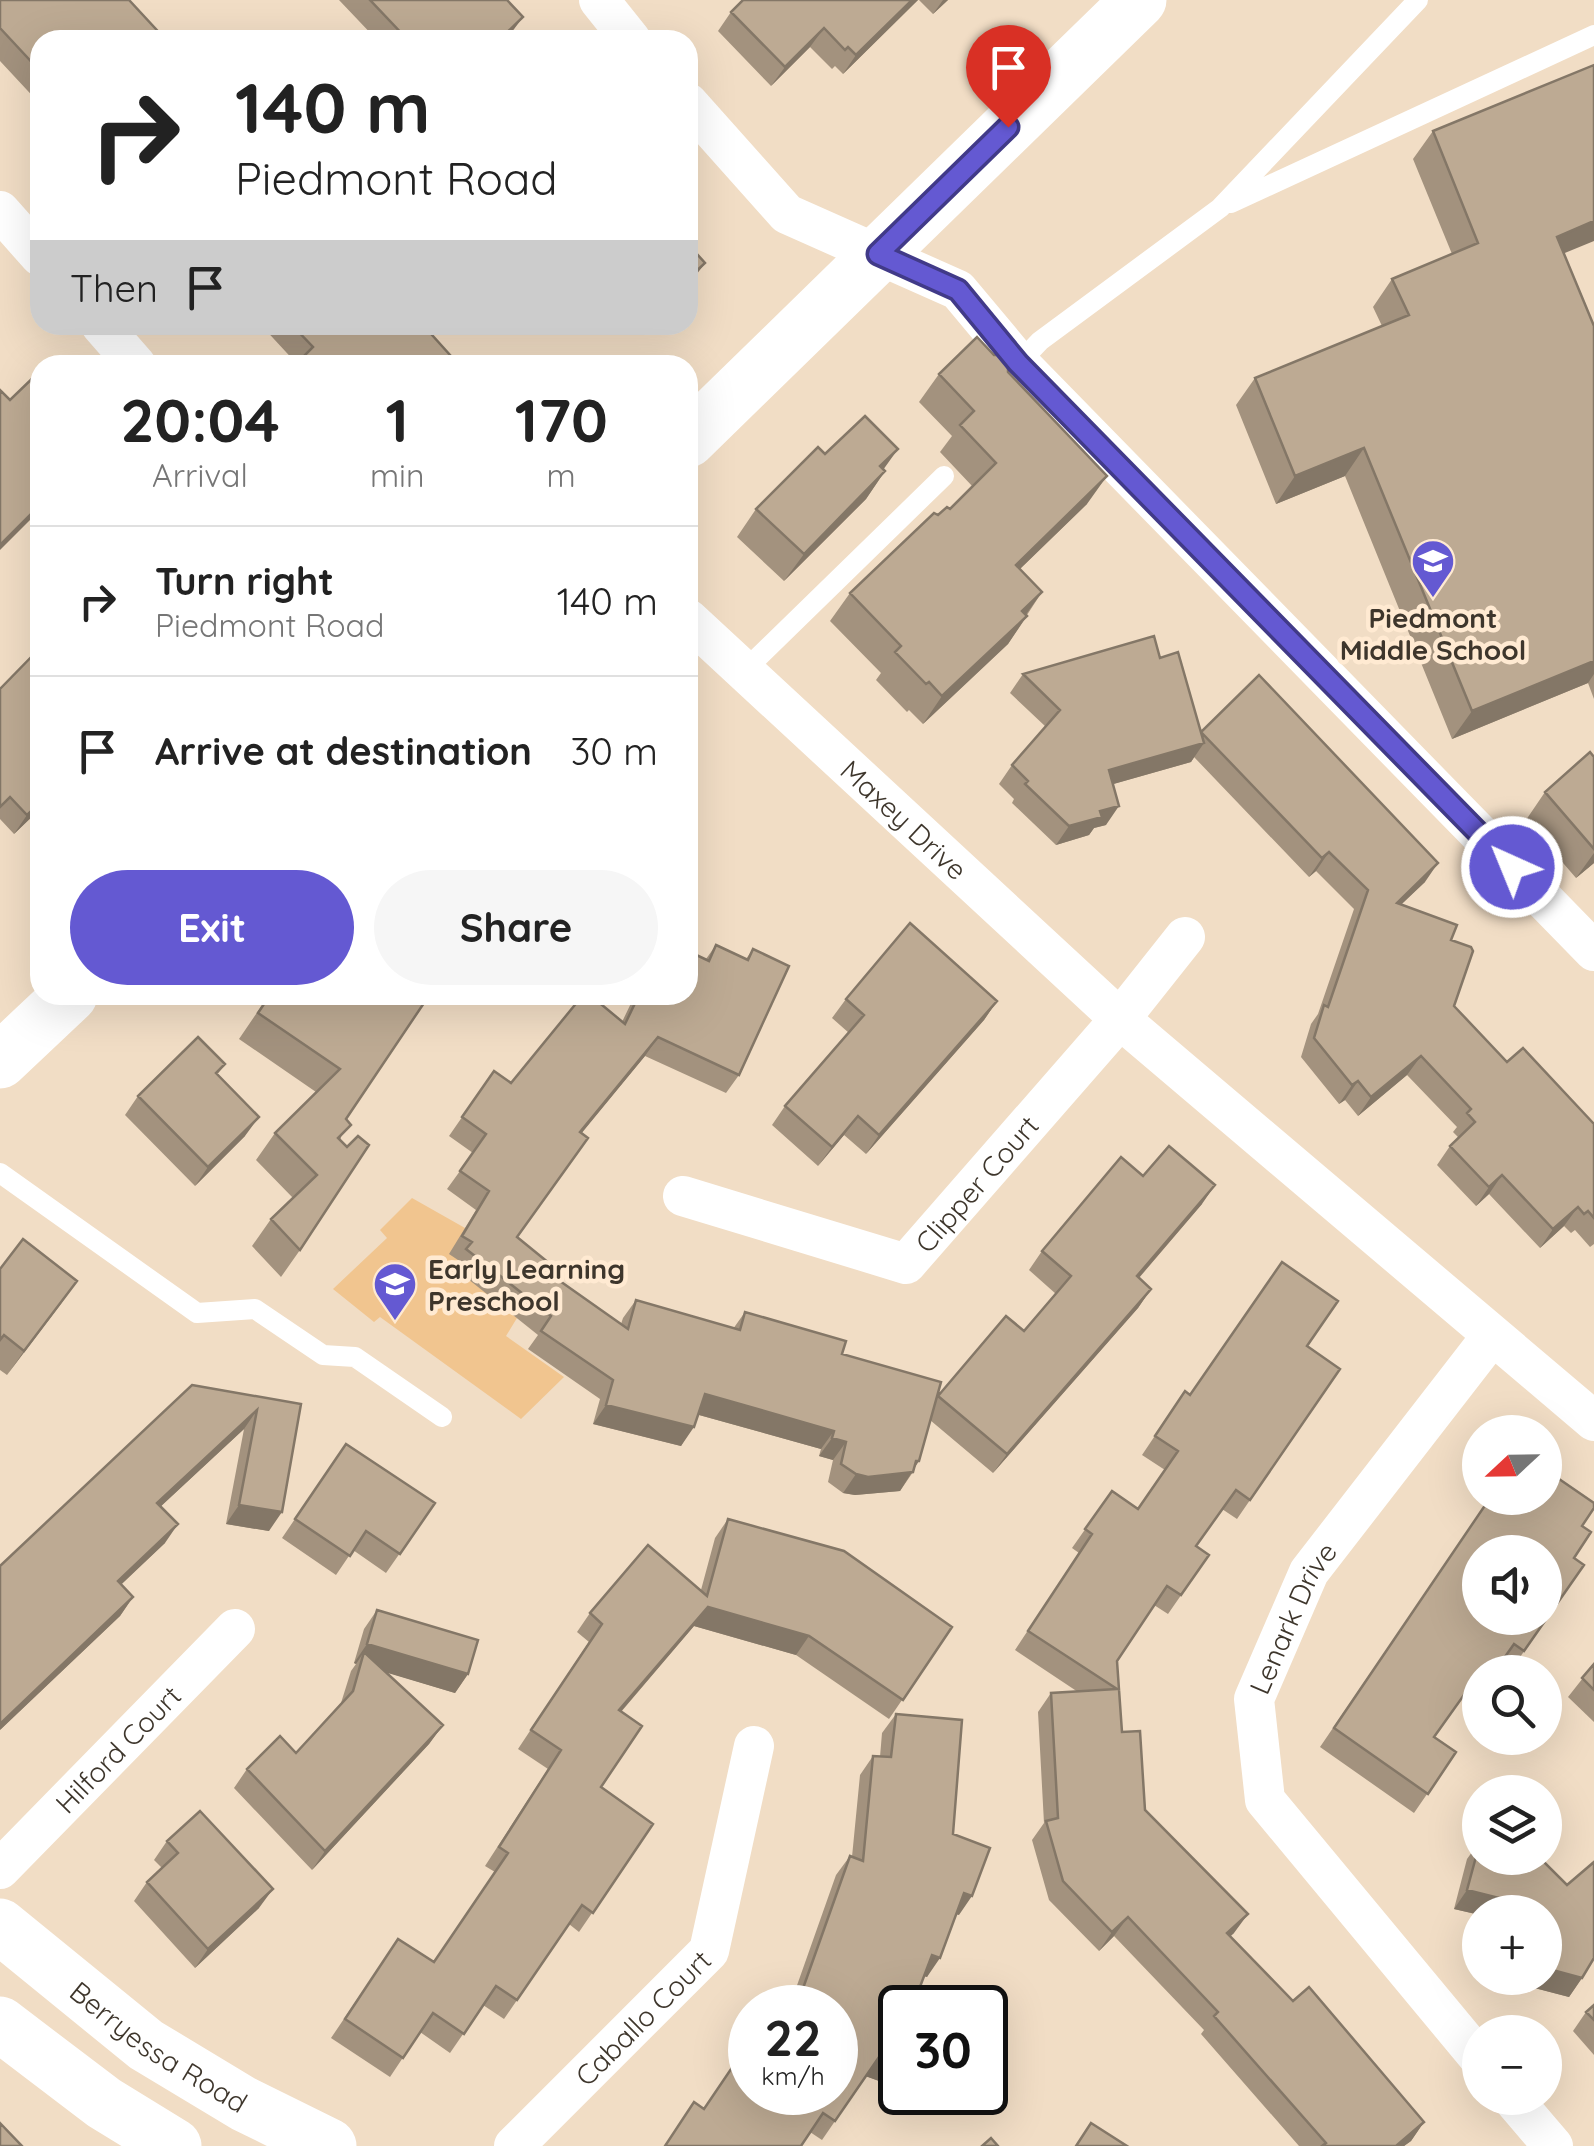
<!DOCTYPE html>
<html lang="en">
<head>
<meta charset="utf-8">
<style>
	body { margin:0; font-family:Quicksand,sans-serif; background:#f6f6f6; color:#222; height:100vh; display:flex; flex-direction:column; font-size:38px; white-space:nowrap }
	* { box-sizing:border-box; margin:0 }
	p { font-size:32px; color:#767676 }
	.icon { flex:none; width:55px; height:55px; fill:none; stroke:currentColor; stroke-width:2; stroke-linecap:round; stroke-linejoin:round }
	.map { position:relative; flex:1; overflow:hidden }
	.panel { position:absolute; left:30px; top:355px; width:668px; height:650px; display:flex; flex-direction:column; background:#fff; border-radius:30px; box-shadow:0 10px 40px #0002 }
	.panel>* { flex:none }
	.banner { position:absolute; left:30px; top:30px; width:668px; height:305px; border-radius:30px; box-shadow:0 10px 40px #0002; background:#fff; color:#222; overflow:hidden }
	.needle { width:65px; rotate:248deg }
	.controls { position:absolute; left:1462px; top:1415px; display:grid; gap:20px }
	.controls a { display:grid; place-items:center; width:100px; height:100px; border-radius:50%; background:#fff; box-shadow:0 10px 40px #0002; font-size:50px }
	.speed { position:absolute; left:728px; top:1985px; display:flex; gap:20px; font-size:50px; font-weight:700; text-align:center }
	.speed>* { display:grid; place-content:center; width:130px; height:130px; border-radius:50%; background:#fff; box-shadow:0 10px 40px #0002; line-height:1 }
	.speed small { font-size:25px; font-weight:400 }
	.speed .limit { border:5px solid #111; border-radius:15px; background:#fff; color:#111 }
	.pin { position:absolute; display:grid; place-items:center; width:85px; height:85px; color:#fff; margin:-102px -42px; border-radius:50% 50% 50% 0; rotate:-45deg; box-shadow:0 0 10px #0007 }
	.pin .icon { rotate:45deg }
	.me { position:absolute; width:110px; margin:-55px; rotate:316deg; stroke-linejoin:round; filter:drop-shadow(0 0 8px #0008) }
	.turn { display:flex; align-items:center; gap:35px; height:210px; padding:0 40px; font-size:45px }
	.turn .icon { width:130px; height:130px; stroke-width:2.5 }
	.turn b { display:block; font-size:70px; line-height:85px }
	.then { display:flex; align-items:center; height:95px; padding:0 40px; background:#0003; gap:20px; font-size:38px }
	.eta { display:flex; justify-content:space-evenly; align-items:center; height:170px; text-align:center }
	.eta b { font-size:60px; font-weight:800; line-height:70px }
	.cta { display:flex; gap:20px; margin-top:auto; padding:20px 40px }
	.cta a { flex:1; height:115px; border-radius:60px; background:#6459d2; color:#fff; font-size:40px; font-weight:800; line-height:115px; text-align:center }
	.cta a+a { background:#f6f6f6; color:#222 }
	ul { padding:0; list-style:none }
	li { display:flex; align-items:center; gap:30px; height:150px; padding:0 40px; border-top:2px solid #e0e0e0 }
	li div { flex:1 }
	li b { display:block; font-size:38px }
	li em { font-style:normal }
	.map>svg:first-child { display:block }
	.green { fill:#f1c58f }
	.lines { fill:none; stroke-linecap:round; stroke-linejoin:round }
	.service { stroke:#fff; stroke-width:20 }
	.minor { stroke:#fff; stroke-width:40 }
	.secondary { stroke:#fff; stroke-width:55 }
	.wall { fill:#a3927e }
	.shaded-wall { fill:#847767 }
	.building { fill:#bdaa93; stroke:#847767; stroke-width:2.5; fill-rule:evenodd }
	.route-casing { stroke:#413a88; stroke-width:25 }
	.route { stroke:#6459d2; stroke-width:18 }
	.labels { text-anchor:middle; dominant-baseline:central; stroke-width:9; stroke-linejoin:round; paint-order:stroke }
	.poi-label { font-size:28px; font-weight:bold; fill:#3e362c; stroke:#ffead2 }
	.street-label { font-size:28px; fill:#3e362c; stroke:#ffead2 }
</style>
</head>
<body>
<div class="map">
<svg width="1594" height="2146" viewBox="0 0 1594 2146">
	<rect width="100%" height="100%" fill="#f1ddc5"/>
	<!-- green -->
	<path class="green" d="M412,1198L465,1228L486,1277L517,1318L506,1336L564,1377L521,1419L380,1317L374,1322L333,1289L387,1238L380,1230Z"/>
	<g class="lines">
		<!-- service -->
		<path class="service" d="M1231,203L1594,35
			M1019,363L1040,341L1220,208L1418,0
			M744,671L944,476
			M0,1173L197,1313L255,1309L323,1355L355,1357L442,1417"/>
		<!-- minor -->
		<g class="minor">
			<path d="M599,0L631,40"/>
			<path d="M688,103L787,214L958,290L1019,363L1594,951"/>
			<path d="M0,211L40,256"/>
			<path d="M101,325L136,365"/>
			<path id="s1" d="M688,619L1120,1019L1594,1421"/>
			<path id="s2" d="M683,1196L906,1264L1120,1019L1185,937"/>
			<path id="s3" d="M0,1869L235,1629"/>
			<path id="s4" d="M1480,2059L1265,1800L1254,1699L1309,1572L1491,1337"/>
			<path d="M1512,2098L1553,2146"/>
			<path id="s5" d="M514,2146L709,1951L754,1746"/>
		</g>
		<!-- secondary -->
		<g class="secondary">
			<path d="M688,440L1139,0"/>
			<path d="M0,1061L70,995"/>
			<path id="s6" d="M0,1926L146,2045L244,2104L329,2146"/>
			<path d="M0,2024L104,2103L174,2146"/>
		</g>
	</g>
	<!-- wall -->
	<path class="wall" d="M0,0L40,40V104L0,61Z
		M339,0H507L510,36L506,40H377Z
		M743,0H918L843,74L835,66L832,69L810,47L771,86L718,31L731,12Z
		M919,0H948L933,14Z
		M1433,131L1564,253L1594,326V699L1588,683L1452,739L1345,476L1276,504L1236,405L1255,378L1382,326L1373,307L1392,279L1452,254L1413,159Z
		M261,325H423L459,365H298Z
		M627,325H644L635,334Z
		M1008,372L1087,504L1020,569L1042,592L1008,644L923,724L909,710L907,712L876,680L881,673L830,621L850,593L938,515L950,509L973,487L940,452L952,436L919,402L939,374Z
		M825,454L885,471L866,499L784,581L737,537L756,509Z
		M40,648V809L14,834L0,819V689Z
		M1160,658L1201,732L1425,882L1401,904L1451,940L1454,1006L1507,1062L1594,1124V1244L1590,1247L1575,1230L1571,1233L1564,1226L1540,1248L1489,1194L1476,1206L1437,1165L1450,1146L1459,1138L1453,1132L1457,1127L1407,1075L1358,1116L1345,1100L1339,1104L1301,1057L1311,1024L1318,1014L1354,909L1316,871L1309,877L1194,757L1191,762L1113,784L1106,825L1094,828L1089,835L1056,845L1012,803L1014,799L999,784L1012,765L1046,727L1010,693L1023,674Z
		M1594,757V863L1576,878L1526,820L1545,792Z
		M716,945L746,959L753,949L739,1075L726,1093L645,1056L581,1133L517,1237L550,1275L621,1324L623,1318L636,1300L733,1329L745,1312L842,1354L936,1399L1006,1316L1024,1331L1056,1294L1029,1270L1042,1251L1143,1176L1202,1204L1139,1278L1151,1289L1138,1308L993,1473L930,1420L913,1472L900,1491L855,1495L843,1493L828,1482L833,1460L819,1456L821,1449L699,1415L681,1446L593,1424L600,1399L528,1349L538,1335L453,1267L458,1260L449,1254L476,1210L447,1189L473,1153L449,1136L494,1071L511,1083L622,1022L635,995H688L706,959Z
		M269,995H425L346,1119L340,1141L300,1250L281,1277L252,1246L271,1219L293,1198L256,1160L275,1133L316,1092L239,1039Z
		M846,999L997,1001L984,1020L866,1154L844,1135L818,1166L772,1125L785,1106L849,1033L832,1018Z
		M225,1064L217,1075L245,1136L195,1186L125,1115L138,1096Z
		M0,1269L77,1281L7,1375L0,1370Z
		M1307,1346L1340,1369L1237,1519L1222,1509L1196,1546L1209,1555L1168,1614L1154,1605L1117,1661L1122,1732L1145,1810L1234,1933L1230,1936L1293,2001L1424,2122L1411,2141L1404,2146H1299L1201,2034L1204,2030L1114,1936L1099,1951L1049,1900L1032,1840L1044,1823L1038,1712L1051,1693L1078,1692L1015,1650L1079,1553L1072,1548L1112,1491L1138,1509L1165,1470L1142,1455L1185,1391L1190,1394Z
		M192,1385L301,1404L269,1531L226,1524L244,1429L161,1506L165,1543L121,1584L133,1597L120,1616L0,1730Z
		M346,1444L435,1503L386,1573L353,1550L336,1575L282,1538Z
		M1490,1498L1524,1502L1582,1526L1574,1558L1584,1565L1511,1670L1501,1663L1494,1672H1480V1688L1473,1683L1434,1737L1456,1752L1414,1813L1320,1747Z
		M728,1519L952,1627L889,1719L796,1655L694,1626L621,1712L601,1787L653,1824L579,1932L569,1924L504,2019L483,2005L450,2053L420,2032L390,2077L331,2038L398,1939L434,1962L495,1872L485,1866L548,1769L518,1749L589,1642L577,1632L590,1613L701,1590L715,1538Z
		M377,1610L468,1674L455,1693L386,1672L443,1725L429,1744L312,1870L234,1788L247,1769L296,1753L341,1703L351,1671L356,1664L354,1663L364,1629Z
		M1594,1664V1722L1568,1697Z
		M896,1714L953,1834L959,1915L956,1914L927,1977L924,1976L892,2062L879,2081L866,2076L822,2140L810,2132L664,2146L703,2109L750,2092L835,2008H789L836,1875L850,1856L852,1857L860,1775L873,1756L880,1757L882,1733Z
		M167,1841L259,1908L195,1968L134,1901L147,1882L162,1868L154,1860Z
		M1480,1841L1540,1858L1582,1978L1569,1997L1515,1983L1517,1978H1545V1912H1480V1915L1454,1909L1467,1859Z
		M1594,2005V2055L1573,2031L1586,2012Z"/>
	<!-- shaded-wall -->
	<path class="shaded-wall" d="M912,0H918L843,74L856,55Z
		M943,0H948L933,14Z
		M523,17L506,40H499Z
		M824,28L810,47L771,86L785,67Z
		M1594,221V241L1538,264L1557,237Z
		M705,263L691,282L688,286V279Z
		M1364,448L1345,476L1276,504L1295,476Z
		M898,449L878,477L880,466Z
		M885,471L866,499L784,581L804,554Z
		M1107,476L1087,504L996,592L1016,565Z
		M40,505V510L0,550V545Z
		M1042,592L1022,620V611Z
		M1027,616L1008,644L923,724L942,696Z
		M1594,661V674L1588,683L1452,739L1472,711Z
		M1204,743L1191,762L1096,789L1109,770Z
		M40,803V809L14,834L27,815Z
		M1119,806L1106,825L1094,828L1089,835L1056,845L1069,826L1100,811Z
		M1329,852L1316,871L1309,877L1322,858Z
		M1594,853V863L1576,878Z
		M1438,863L1425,882L1383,922L1397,903Z
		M997,1001L984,1020L866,1154L879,1135Z
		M658,1037L645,1056L567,1151L580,1132Z
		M1421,1056L1407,1075L1358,1116L1371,1097Z
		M1358,1081L1345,1100L1339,1104L1352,1085Z
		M858,1116L844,1135L818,1166L832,1147Z
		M259,1117L245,1136L195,1186L208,1167Z
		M1502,1175L1489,1194L1476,1206L1489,1187Z
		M1215,1185L1202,1204L1124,1295L1137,1276Z
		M1578,1207L1564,1226L1540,1248L1553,1229Z
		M77,1281L60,1305L7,1375L24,1351Z
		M1151,1289L1138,1308L993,1473L1007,1454Z
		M705,1394L834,1431L821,1449L692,1413Z
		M606,1405L694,1427L681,1446L593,1424Z
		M257,1410L244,1429L144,1522L157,1503Z
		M832,1438L846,1442L833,1460L819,1456Z
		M916,1461H919L900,1491L855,1495L843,1493L856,1474Z
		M239,1505L282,1512L269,1531L226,1524Z
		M178,1524L165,1543L105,1600L118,1581Z
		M133,1597L120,1616L0,1730V1724Z
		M708,1607L809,1636L796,1655L694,1626L606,1729L619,1710Z
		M367,1644L468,1674L455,1693L361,1665L364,1652L356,1664L354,1663Z
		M443,1725L429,1744L312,1870L325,1851Z
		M273,1889L259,1908L195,1968L208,1949Z
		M1467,1890L1543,1909L1540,1912H1480V1915L1454,1909Z
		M964,1893L972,1896L959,1915L951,1912Z
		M1248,1914L1234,1933L1214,1952L1227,1933Z
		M1128,1917L1114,1936L1099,1951L1112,1932Z
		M932,1955L940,1958L927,1977L918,1974Z
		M1545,1968L1582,1978L1569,1997L1515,1983L1519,1978H1545Z
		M879,2057L892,2062L879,2081L865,2076Z
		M1424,2122L1411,2141L1404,2146H1396Z"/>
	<!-- building -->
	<path class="building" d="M0,0H129L166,40H40V71L0,28Z
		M370,0H507L523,17L499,40H408Z
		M743,0H912L856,55L848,47L845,50L824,28L785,67L731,12Z
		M1594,65V221L1557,237L1594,326V661L1472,711L1364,448L1295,476L1255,378L1409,315L1392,279L1478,243L1433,131Z
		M688,244L705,263L688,279Z
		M292,325H423L459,365H312L304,356L313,347Z
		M977,337L994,355H998L1008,366V372L1107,476L1016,565L1042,592L1022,611L1027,616L942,696L929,682L926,684L895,652L901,646L850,593L934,513L938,515L947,507L950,509L996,463L960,425L974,411L939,374Z
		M40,371V505L0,545V390L10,400Z
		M865,416L898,449L880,466L885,471L804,554L756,509L818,447L825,454Z
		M1154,636L1160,658L1178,652L1204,743L1109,770L1119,806L1100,811L1102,817L1069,826L1025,784L1028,781L1012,765L1060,710L1023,674Z
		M40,648V803L27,815L10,797L0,807V689Z
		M1259,675L1438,863L1397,903L1457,925L1451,940L1471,947L1473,951L1454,1006L1507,1062L1523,1048L1594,1124V1218L1588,1211L1584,1214L1578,1207L1553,1229L1502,1175L1489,1187L1450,1146L1475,1122L1467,1113L1471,1109L1421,1056L1371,1097L1358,1081L1352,1085L1314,1038L1324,1005L1328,1007L1368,890L1329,852L1322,858L1201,732Z
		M1590,752L1594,757V849L1545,792Z
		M910,923L997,1001L879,1135L858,1116L832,1147L785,1106L864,1015L846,999Z
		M716,945L748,960L753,949L789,966L739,1075L658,1037L580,1132L588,1138L517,1237L555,1268L550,1274L628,1329L636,1300L740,1330L745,1312L846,1341L842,1354L941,1382L919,1461H916L913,1472L868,1477L856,1474L841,1464L846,1442L832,1438L834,1431L705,1394L694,1427L606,1405L613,1380L541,1331L551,1316L466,1249L472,1242L462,1236L489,1191L460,1171L486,1134L462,1117L494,1071L511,1083L583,995H590L625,1024L639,995H688V951L709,961Z
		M270,995H425L428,997L346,1119L351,1125L338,1138L347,1147L358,1136L369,1145L300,1250L271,1219L317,1175L275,1133L340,1069L258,1013Z
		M198,1037L225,1064L216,1073L259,1117L208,1167L138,1096Z
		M1169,1146L1215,1185L1137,1276L1151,1289L1007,1454L938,1396L1006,1316L1024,1331L1071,1276L1042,1251L1121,1157L1143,1176Z
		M23,1239L77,1281L24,1351L4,1335L0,1340V1269Z
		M1282,1262L1338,1301L1307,1346L1340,1369L1250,1500L1236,1490L1196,1546L1209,1555L1181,1595L1167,1586L1117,1661L1122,1732L1140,1731L1145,1810L1248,1914L1227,1933L1293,2001L1309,1987L1424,2122L1396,2146H1322L1326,2143L1214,2016L1218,2012L1128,1917L1112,1932L1063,1881L1046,1821L1058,1818L1051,1693L1117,1689L1028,1631L1092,1534L1085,1529L1112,1491L1138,1509L1178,1451L1155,1436L1185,1391L1190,1395Z
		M192,1385L301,1404L282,1512L239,1505L257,1410L157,1503L178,1524L118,1581L133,1597L0,1724V1566Z
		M346,1444L435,1503L400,1554L366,1531L350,1556L295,1519Z
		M1546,1470L1594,1503V1508L1582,1526L1591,1532L1574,1558L1584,1565L1524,1651L1514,1644L1495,1671L1486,1664L1434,1737L1456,1752L1428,1794L1334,1728L1490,1498H1517L1524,1502L1527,1498H1545ZM1480,1552H1545V1618H1480Z
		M728,1519L844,1551L952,1627L903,1700L809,1636L708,1607L619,1710L642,1726L601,1787L653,1824L593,1913L582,1905L517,2000L496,1986L464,2034L433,2013L403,2058L345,2019L398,1939L434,1962L508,1853L499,1847L561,1750L531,1730L602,1624L590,1613L648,1545L707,1596Z
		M377,1610L478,1640L468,1674L367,1644Z
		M364,1652L443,1725L325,1851L247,1769L280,1736L296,1753L353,1691Z
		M1594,1664V1690L1582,1678Z
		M896,1714L962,1720L953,1834L990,1848L972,1896L964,1893L940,1958L932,1955L912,2008H900V2041L892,2062L879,2057L835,2121L823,2113L801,2146H665L694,2102L704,2109L750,2041V2092H835V2008H796L850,1856L863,1861L873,1756L891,1757Z
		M200,1811L273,1889L208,1949L147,1882L178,1853L167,1841Z
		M1480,1842V1858H1540L1567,1885L1594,1862V1958L1582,1978L1545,1968V1912H1542L1543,1909L1467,1890Z
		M1594,2005V2020L1586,2012Z
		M0,2123L22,2146H0Z
		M1091,2123L1127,2146H1076Z
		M991,2138L998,2146H982Z"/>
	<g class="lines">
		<!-- route casing -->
		<g class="route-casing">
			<path id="route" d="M1008,127L878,254L958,290L1018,363L1512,867"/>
		</g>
		<!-- route -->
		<use href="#route" class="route"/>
	</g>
	<!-- icons -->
	<defs>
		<g id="school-pin" transform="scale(2.25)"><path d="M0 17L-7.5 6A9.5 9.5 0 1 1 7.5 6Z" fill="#6459d2" stroke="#ffead2"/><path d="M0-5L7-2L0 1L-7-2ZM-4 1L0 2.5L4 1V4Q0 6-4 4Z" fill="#fff"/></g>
	</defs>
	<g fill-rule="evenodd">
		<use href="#school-pin" x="1433" y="561"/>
		<use href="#school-pin" x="395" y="1284"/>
	</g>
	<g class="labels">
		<!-- poi labels -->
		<g class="poi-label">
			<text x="1433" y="617">Piedmont<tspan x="1433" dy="32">Middle School</tspan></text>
			<text x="428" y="1268" text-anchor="start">Early Learning<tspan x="428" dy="32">Preschool</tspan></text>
		</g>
		<!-- street labels -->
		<g class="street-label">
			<text stroke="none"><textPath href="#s1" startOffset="295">Maxey Drive</textPath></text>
			<text stroke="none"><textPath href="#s2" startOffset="340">Clipper Court</textPath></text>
			<text stroke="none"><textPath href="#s4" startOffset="528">Lenark Drive</textPath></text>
			<text stroke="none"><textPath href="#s3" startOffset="168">Hilford Court</textPath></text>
			<text stroke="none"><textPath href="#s5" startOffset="182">Caballo Court</textPath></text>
			<text stroke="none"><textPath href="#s6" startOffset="200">Berryessa Road</textPath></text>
		</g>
	</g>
</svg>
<div class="controls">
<a><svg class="needle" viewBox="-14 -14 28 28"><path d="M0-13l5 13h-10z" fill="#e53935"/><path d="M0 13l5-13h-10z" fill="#767676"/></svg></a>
<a><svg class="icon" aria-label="sound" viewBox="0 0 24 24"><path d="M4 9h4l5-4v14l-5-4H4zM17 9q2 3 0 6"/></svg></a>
<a><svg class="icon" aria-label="search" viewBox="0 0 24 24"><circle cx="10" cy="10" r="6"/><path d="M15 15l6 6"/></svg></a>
<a><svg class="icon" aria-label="layers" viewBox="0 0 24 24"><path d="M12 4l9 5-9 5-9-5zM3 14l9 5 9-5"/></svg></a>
<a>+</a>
<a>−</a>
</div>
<div class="speed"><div>22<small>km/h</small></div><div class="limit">30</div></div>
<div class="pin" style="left:1008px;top:127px;background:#d93025"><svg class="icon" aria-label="arrive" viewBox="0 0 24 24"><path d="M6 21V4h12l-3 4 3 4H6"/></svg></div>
<svg class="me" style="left:1512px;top:867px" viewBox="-20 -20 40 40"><circle r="17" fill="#6459d2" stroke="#fff" stroke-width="3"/><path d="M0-11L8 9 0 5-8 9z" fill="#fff"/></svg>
<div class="banner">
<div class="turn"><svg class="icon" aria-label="right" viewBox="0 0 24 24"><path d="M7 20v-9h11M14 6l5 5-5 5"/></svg><div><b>140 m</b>Piedmont Road</div></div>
<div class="then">Then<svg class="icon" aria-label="arrive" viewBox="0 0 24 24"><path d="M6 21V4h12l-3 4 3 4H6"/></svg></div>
</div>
<section class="panel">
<div class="eta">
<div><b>20:04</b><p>Arrival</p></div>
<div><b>1</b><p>min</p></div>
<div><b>170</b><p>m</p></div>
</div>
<ul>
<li><svg class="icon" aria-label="right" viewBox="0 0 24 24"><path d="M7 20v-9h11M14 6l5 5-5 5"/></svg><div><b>Turn right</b><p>Piedmont Road</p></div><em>140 m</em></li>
<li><svg class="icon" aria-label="arrive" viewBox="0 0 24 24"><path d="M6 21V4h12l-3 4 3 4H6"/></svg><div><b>Arrive at destination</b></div><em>30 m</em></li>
</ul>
<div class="cta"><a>Exit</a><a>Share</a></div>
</section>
</div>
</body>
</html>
